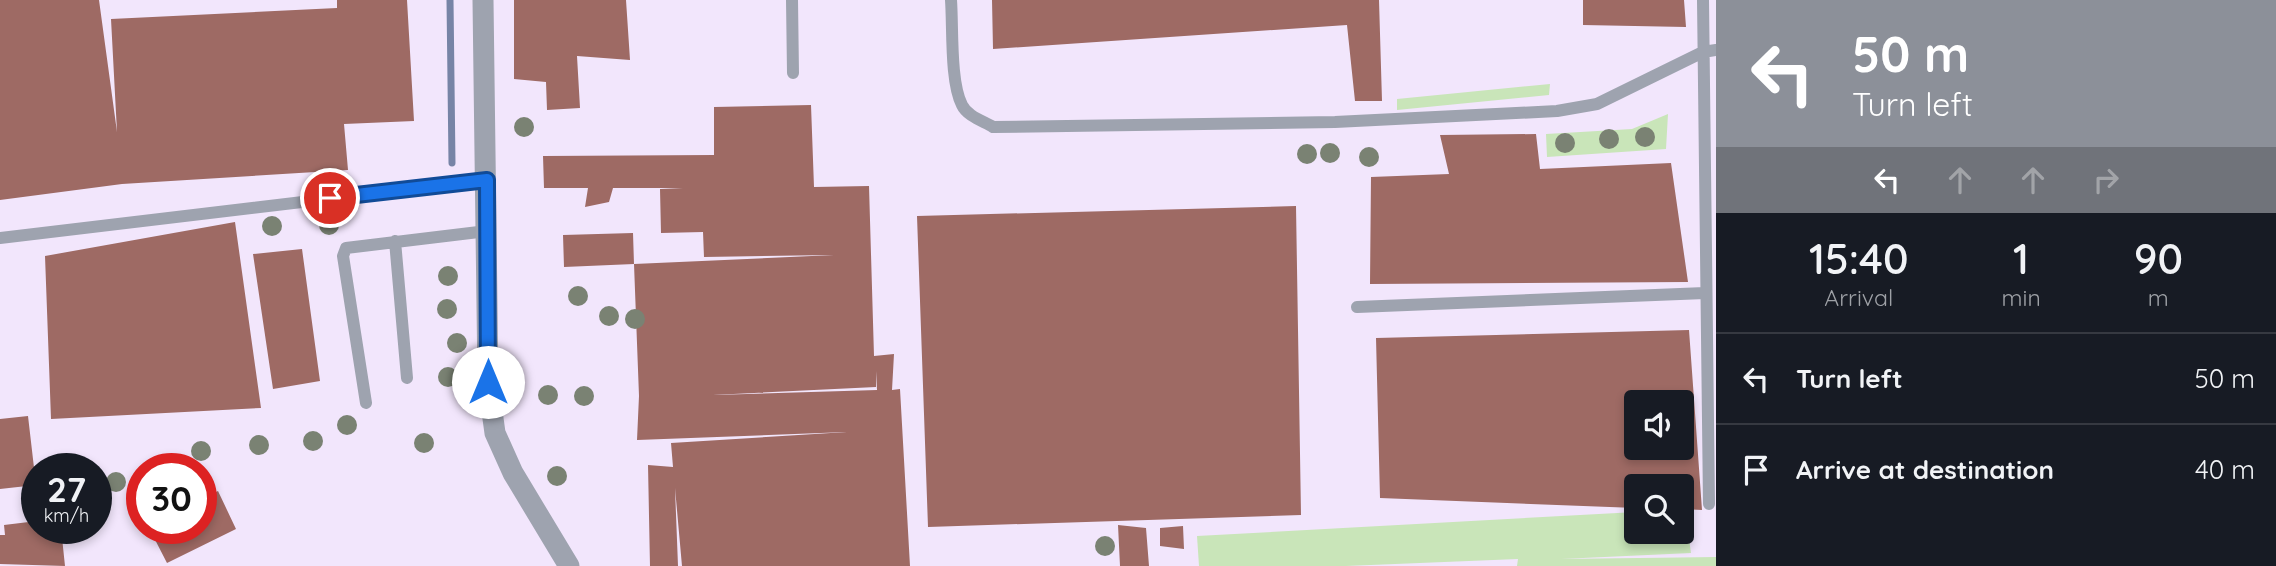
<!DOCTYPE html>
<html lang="en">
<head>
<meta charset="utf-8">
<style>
	body { margin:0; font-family:Quicksand,sans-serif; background:#20242c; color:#f1f3f6; height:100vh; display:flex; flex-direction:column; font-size:26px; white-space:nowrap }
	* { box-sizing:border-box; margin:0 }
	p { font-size:23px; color:#9ea1a6 }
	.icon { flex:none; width:38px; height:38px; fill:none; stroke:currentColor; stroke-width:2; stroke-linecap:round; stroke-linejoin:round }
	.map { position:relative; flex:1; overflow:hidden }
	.panel { display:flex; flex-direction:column; background:#171b24; width:560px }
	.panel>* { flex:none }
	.top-card { background:#8c9099; color:#fff; overflow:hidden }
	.controls { position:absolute; left:1624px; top:390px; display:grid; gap:14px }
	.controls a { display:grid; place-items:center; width:70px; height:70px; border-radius:7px; background:#171b24; box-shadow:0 4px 10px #0003; font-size:35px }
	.speed { position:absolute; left:21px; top:453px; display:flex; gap:14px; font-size:35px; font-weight:700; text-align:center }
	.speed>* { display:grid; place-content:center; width:91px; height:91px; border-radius:50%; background:#171b24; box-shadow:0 4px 10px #0003; line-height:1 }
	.speed small { font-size:18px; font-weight:400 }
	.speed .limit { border:10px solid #d22; background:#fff; color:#111 }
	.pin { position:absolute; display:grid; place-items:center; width:60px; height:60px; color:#fff; margin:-30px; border:4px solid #fff; border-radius:50%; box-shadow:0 2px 7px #0007 }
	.me { position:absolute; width:77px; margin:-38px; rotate:0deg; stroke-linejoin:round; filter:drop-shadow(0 0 5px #0008) }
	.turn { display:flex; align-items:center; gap:24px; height:147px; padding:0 21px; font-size:32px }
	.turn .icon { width:91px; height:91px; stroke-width:2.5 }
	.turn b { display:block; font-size:49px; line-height:60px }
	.lanes { display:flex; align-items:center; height:66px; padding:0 21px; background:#0003; justify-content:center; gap:35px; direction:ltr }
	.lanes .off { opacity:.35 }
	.eta { display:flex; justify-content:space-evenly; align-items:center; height:119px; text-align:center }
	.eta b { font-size:42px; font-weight:600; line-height:49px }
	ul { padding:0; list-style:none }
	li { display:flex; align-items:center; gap:21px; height:91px; padding:0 21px; border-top:2px solid #363941 }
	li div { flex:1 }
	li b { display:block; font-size:26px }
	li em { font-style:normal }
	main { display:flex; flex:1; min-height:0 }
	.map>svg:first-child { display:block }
	.green { fill:#c9e5b9 }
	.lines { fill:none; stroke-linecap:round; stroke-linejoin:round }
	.stream { stroke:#7784a6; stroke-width:7 }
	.building { fill:#9e6a64; fill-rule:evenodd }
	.lane { stroke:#9ea3af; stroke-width:12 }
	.street { stroke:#9ea3af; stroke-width:21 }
	.tree { fill:#7a8273 }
	.route-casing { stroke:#114b97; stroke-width:18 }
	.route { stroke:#1a73e8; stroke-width:12 }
</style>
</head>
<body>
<main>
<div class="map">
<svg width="1716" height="566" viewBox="0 0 1716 566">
	<rect width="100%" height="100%" fill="#f2e6fc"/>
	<!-- green -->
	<path class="green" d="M1550,84L1549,95L1397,110V99Z
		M1668,114L1666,149L1547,157L1546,134L1632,129Z
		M1682,510H1685L1691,553L1561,559L1716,557V566H1517L1518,559L1346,566H1199L1197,536L1636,512V532H1682Z"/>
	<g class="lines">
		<!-- stream -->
		<path class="stream" d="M450,0L452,163"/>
	</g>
	<!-- building -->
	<path class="building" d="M0,0H99L117,132L111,19L337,8V0H407L414,121L344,124L348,170L122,184L0,200Z
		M514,0H626L630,60L577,56L580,108L547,110L546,82L514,79Z
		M992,0H1379L1382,101H1355L1347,25L993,49Z
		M1583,0H1684L1686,27L1583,25Z
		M811,105L814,187L869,186L874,356L894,354L892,390L900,389L910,566H682L675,488L678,566H650L648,465L673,467L671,443L847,432L637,440L639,396L634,264L834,255L704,257L703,232L661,233L660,189L683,188H613L609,202L585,207L588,188H544L543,156L714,155V107ZM876,371L877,390L713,395L876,387Z
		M1536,134L1540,169L1671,163L1688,282L1370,284L1371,177L1449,174L1440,135Z
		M1296,206L1301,515L928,527L917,216Z
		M235,222L261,408L51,419L45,256Z
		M633,233L634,264L564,267L563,235Z
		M302,249L320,381L273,389L253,254Z
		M1689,330L1702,510L1682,509V486H1636V508L1380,498L1376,338ZM1636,402H1682V448H1636Z
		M28,416L36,485L0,489V419Z
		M218,491L236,529L167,563L149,528H201V499Z
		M37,521V528H61L65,566L0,564V535H5L4,525Z
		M1118,525L1146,528L1149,566H1120Z
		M1183,526L1184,549L1160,546V528Z"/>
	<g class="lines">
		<!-- lane -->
		<path class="lane" d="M792,0L793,73
			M951,0C953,27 950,82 962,105C967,116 983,121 993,127L1335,122L1557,111L1597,104L1703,52L1716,50
			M1703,0L1709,504
			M0,238L487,180
			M395,241L407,378
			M1357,307L1705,293
			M366,403L343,256L346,248L487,231"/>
		<!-- street -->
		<path class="street" d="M483,0L488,382L495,433L513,473L569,566"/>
	</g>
	<!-- trees -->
	<g class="tree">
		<circle cx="524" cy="127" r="10"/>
		<circle cx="1645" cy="137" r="10"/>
		<circle cx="1609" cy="139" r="10"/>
		<circle cx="1565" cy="143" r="10"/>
		<circle cx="1330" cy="153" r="10"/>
		<circle cx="1307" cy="154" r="10"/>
		<circle cx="1369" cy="157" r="10"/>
		<circle cx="329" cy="225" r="10"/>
		<circle cx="272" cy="226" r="10"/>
		<circle cx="448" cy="276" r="10"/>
		<circle cx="578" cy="296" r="10"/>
		<circle cx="447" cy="309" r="10"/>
		<circle cx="609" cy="316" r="10"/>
		<circle cx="635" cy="319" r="10"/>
		<circle cx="457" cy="343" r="10"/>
		<circle cx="448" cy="377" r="10"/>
		<circle cx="548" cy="395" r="10"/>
		<circle cx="584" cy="396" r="10"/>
		<circle cx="347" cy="425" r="10"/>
		<circle cx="313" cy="441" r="10"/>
		<circle cx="424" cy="443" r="10"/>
		<circle cx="259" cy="445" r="10"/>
		<circle cx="201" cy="451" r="10"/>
		<circle cx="557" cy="476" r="10"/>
		<circle cx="116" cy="482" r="10"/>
		<circle cx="1105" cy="546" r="10"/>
	</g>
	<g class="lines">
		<!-- route casing -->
		<g class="route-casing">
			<path id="route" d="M330,198L487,180L488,382"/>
		</g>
		<!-- route -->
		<use href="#route" class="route"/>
	</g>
</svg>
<div class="controls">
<a><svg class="icon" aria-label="sound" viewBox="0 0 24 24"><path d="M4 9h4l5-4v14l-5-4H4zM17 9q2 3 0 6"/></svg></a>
<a><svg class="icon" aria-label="search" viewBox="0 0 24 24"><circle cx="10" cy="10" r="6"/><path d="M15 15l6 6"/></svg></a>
</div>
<div class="speed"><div>27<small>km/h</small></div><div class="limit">30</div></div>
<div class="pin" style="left:330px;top:198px;background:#d93025"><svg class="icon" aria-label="arrive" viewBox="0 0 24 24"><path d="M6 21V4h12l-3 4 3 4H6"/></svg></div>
<svg class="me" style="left:488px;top:382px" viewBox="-20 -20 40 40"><circle r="19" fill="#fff"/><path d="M0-13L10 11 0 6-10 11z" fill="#1a73e8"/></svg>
</div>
<section class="panel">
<div class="top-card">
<div class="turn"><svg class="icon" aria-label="left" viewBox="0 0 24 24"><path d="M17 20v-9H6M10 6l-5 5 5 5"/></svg><div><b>50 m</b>Turn left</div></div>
<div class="lanes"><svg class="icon" aria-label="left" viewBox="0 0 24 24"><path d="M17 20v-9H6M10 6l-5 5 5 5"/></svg><svg class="icon off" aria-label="ahead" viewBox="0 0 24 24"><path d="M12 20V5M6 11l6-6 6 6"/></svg><svg class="icon off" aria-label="ahead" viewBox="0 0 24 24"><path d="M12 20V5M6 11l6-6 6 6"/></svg><svg class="icon off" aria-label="right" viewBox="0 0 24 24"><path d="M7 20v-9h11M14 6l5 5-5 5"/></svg></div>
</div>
<div class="eta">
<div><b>15:40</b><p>Arrival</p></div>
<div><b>1</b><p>min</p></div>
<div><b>90</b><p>m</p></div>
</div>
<ul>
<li><svg class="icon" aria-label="left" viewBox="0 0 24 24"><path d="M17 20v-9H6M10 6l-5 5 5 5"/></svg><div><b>Turn left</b></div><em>50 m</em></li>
<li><svg class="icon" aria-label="arrive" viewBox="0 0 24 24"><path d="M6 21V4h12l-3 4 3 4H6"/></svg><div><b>Arrive at destination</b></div><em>40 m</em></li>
</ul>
</section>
</main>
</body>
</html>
